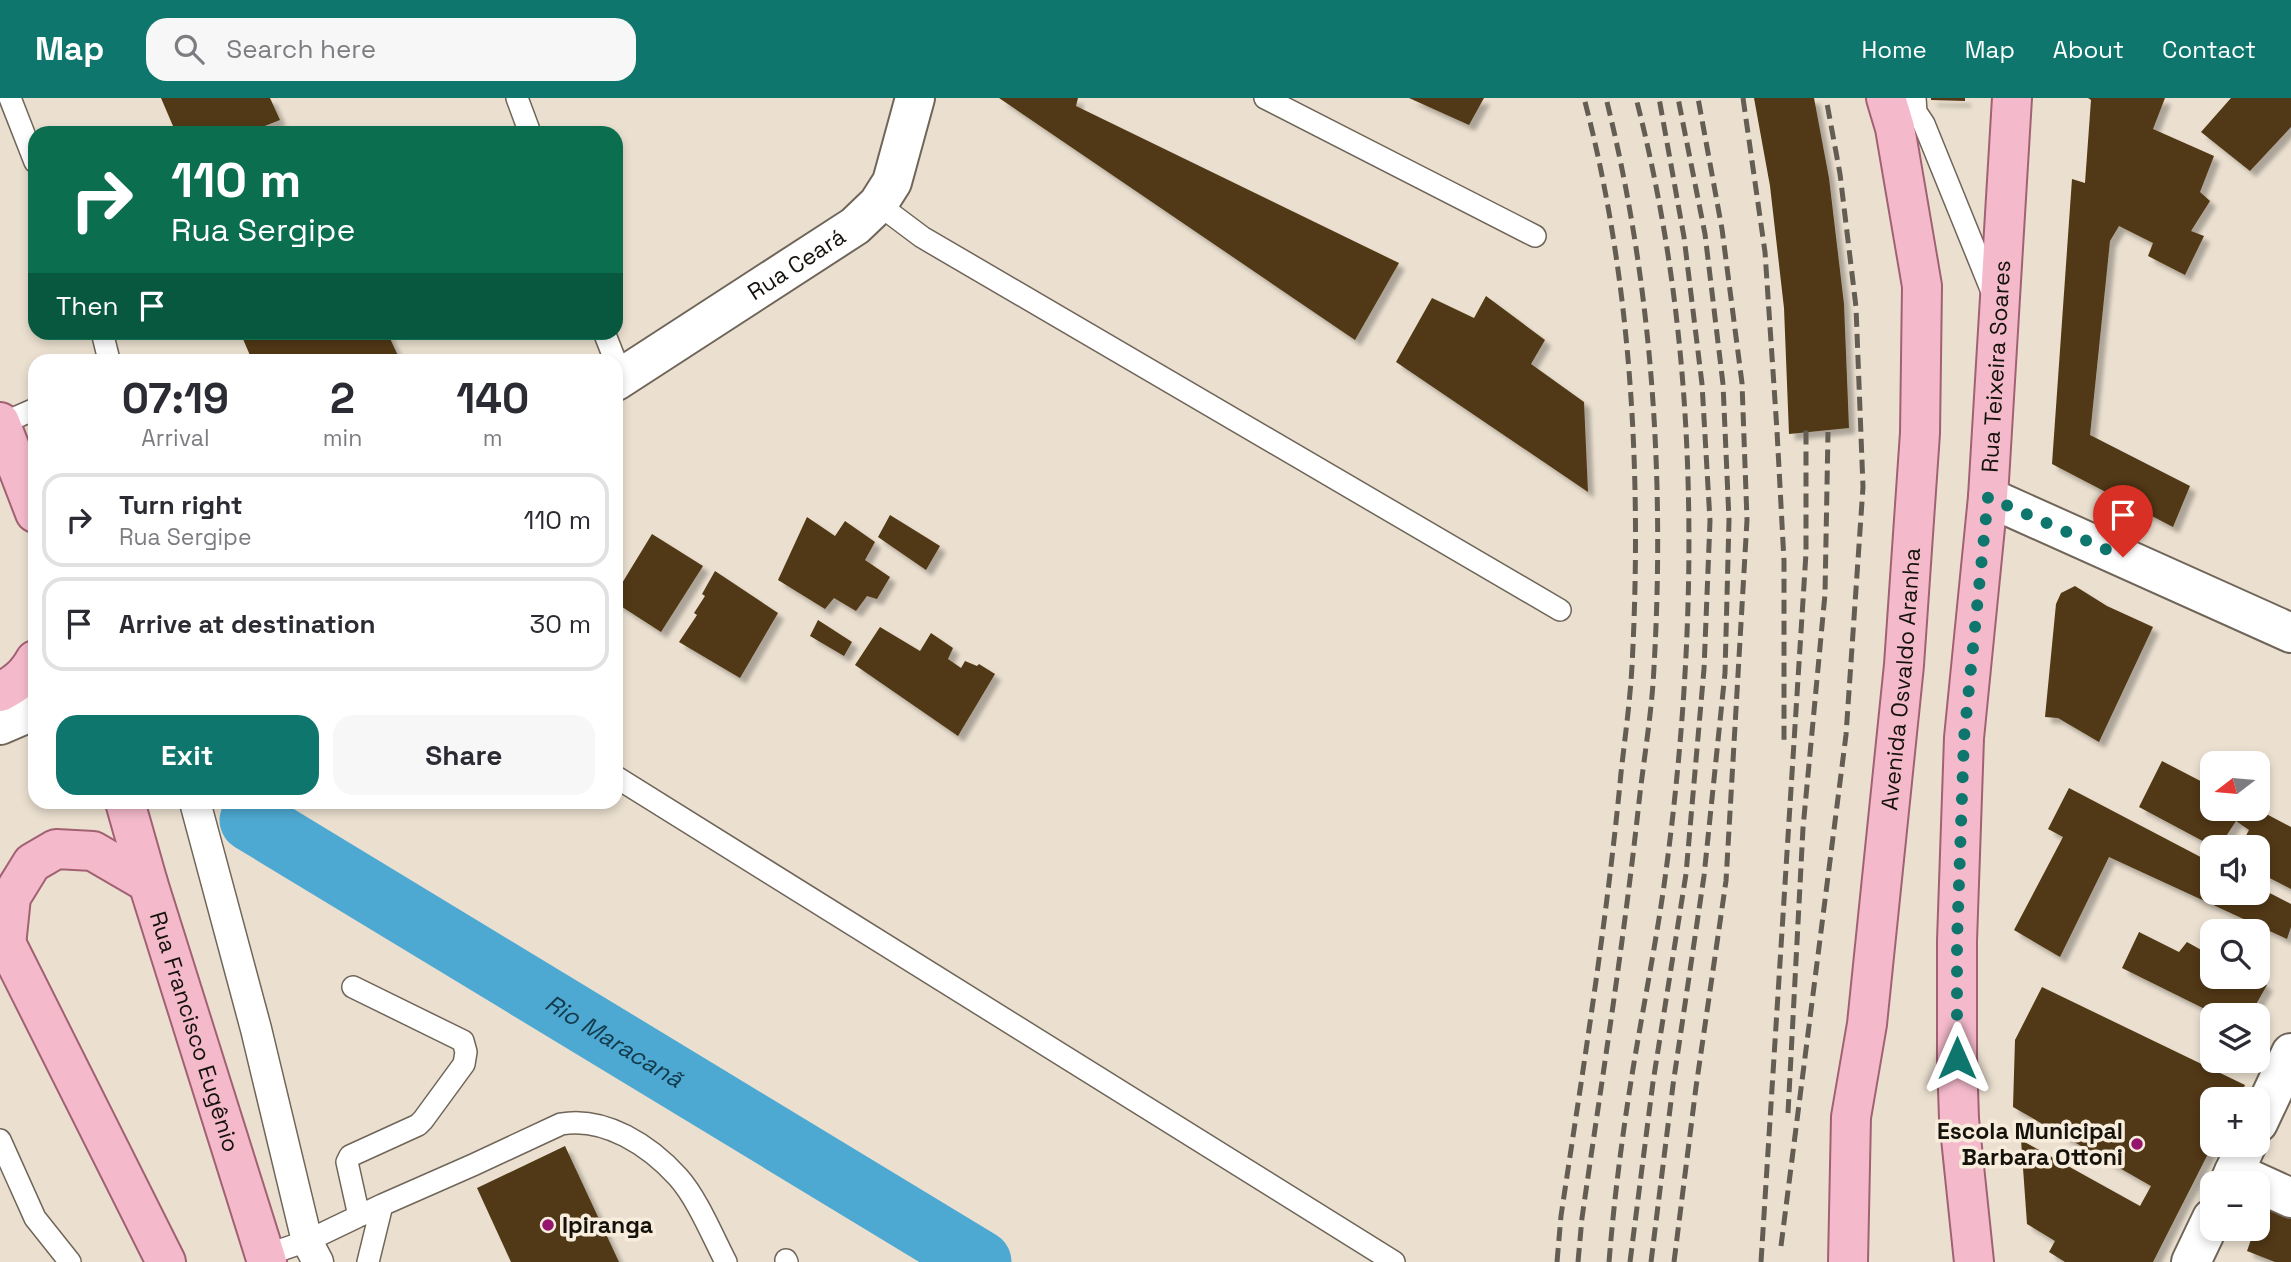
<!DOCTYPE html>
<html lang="en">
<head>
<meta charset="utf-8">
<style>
	body { margin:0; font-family:"Space Grotesk",sans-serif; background:#f7f7f7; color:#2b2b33; height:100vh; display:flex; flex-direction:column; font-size:26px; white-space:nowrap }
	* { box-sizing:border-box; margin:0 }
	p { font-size:23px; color:#7c7c81 }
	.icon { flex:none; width:38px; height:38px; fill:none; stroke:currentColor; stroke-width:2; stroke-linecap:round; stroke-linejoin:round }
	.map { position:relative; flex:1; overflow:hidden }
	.panel { position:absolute; left:28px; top:256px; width:595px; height:455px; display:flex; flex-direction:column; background:#fff; border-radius:21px; box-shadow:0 4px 10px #0003 }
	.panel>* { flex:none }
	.banner { position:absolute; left:28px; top:28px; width:595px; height:214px; border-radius:21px; box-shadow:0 4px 10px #0003; background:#0b6e4f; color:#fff; overflow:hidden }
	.needle { width:46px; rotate:254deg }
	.controls { position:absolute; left:2200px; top:653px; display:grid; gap:14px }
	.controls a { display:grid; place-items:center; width:70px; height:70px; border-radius:14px; background:#fff; box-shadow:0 4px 10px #0003; font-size:35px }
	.pin { position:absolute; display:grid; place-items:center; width:60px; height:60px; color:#fff; margin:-72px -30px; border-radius:50% 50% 50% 0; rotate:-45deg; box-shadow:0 0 7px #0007 }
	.pin .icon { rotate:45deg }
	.me { position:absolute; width:77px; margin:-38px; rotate:0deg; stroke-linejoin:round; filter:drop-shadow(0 0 5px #0008) }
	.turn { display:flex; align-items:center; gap:24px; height:147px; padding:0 28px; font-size:32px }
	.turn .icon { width:91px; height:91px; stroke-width:2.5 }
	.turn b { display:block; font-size:49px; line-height:60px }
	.then { display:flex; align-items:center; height:66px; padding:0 28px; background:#0003; gap:14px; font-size:26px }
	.eta { display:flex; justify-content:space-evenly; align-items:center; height:119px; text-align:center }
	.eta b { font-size:42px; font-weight:600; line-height:49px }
	.cta { display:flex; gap:14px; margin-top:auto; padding:14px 28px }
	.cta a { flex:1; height:80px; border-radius:21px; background:#0f766e; color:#fff; font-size:28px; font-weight:600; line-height:80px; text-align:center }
	.cta a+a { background:#f7f7f7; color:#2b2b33 }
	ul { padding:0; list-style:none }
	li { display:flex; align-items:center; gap:21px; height:94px; margin:0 14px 10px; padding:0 14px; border:4px solid #e1e1e2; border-radius:21px }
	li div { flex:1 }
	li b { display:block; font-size:26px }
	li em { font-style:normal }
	header { display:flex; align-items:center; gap:42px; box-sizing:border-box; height:98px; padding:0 35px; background:#0f766e; color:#fff }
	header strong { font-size:33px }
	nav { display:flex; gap:38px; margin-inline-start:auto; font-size:24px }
	.search { width:490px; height:63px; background:#f7f7f7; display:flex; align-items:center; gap:18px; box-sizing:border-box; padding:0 24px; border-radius:21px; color:#7c7c81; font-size:26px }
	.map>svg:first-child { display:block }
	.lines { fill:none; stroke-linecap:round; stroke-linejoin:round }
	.river { stroke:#4ea9d2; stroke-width:63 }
	.building { fill:#513913; filter:url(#shadow) }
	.service-casing { stroke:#6f6558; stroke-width:24 }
	.pedestrian-casing { stroke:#6f6558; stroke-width:33 }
	.minor-casing { stroke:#6f6558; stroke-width:42 }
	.tertiary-casing { stroke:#6f6558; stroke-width:42 }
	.primary-casing { stroke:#a16173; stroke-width:42 }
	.service { stroke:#fff; stroke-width:21 }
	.pedestrian { stroke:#fff; stroke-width:30 }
	.minor { stroke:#fff; stroke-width:38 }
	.tertiary { stroke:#fff; stroke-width:38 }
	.primary { stroke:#f4bacc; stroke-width:38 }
	.rail { stroke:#635d53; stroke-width:5; stroke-dasharray:14 7; stroke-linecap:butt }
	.route { stroke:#0f766e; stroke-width:12; stroke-dasharray:0 21.6 }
	.poi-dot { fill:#94146e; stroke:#f8eddd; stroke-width:2.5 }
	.labels { text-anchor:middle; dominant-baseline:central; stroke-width:7; stroke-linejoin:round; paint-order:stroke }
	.street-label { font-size:23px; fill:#15120c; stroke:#f8eddd }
	.poi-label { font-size:23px; font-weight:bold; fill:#15120c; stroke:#f8eddd; text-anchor:end }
	.water-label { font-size:24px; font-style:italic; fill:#123b4c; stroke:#f8eddd }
</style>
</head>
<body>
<header>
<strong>Map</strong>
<div class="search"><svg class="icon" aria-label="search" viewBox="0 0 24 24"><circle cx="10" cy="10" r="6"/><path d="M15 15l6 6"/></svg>Search here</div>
<nav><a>Home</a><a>Map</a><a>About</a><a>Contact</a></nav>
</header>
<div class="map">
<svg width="2291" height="1164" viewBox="0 0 2291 1164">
	<defs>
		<filter id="shadow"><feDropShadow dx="6" dy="6" stdDeviation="2" flood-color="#0004"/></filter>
	</defs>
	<rect width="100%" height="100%" fill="#ebe0d0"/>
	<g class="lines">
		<!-- river -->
		<path class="river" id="s1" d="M251,722L980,1164"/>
	</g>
	<!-- building -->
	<path class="building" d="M161,0H270L280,22L247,35H176Z
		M999,0H1078L1076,8L1399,165L1355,242Z
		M1409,0H1484L1469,27Z
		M1754,0H1814L1829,80L1844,206L1849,330L1789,336L1784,210L1770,88Z
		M1931,0H1965V3L1931,2Z
		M2088,0H2165L2153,31L2214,58L2200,94L2210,103L2191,133L2204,138L2185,177L2148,158L2153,145L2119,128L2110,143L2090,337L2190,388L2173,429L2052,366L2072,81L2085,85L2091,2Z
		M2231,0H2291V29L2250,73L2201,34Z
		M1486,198L1545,242L1531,266L1584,304L1588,394L1396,264L1432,200L1474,220Z
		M240,234H387L400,262H252Z
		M890,417L940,448L926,472L878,439Z
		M807,419L835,438L845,423L875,444L865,462L890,479L877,501L867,498L856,513L834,500L825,511L778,482Z
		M652,436L703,468L661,534L616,505V495Z
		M715,473L778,515L740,580L679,544L697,517L694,515L705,498L702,496Z
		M2075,488L2107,508L2153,529L2099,644L2058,620L2045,619L2056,506L2061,495Z
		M818,522L852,544L844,558L810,538Z
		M880,529L920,553L931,535L953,550L948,561L961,570L965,563L977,568L979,566L995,576L958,638L855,567Z
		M2162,663L2212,689V710H2255L2291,729V791L2258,774V749H2240L2249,732L2236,723L2219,749H2214L2139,709Z
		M2069,690L2212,765V794H2258V789L2291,806V829L2287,841L2109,759L2060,859L2014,832L2063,739L2048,731Z
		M2139,834L2179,854L2187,844L2212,858V878H2252L2267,887L2250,917H2217L2122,870Z
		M2042,889L2245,987L2238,1001H2212L2213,1046L2153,1164H2065L2049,1154L2055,1143L2027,1126L2021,1042L2140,1108L2151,1088L2013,1009L2015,942Z
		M565,1048L619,1164H511L477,1090Z
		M2268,1098L2291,1109V1164H2275L2247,1153L2255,1130H2258Z"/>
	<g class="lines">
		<!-- service casing -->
		<g class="service-casing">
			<path id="service" d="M10,0L35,64
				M517,0L530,35
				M1265,0L1535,138
				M1915,0L1916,14L1924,26L1993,196
				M878,106L922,139L1560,512
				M102,234L109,262
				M604,234L615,262
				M1,326L35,311
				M616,679L1394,1164
				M353,889L463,943L466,954L464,966L423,1022L418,1027L350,1058L347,1064L359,1118
				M0,1042L35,1120L70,1164
				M263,1158L307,1143L382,1107L473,1067L561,1026C605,1018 650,1048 678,1079C697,1100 713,1139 726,1164
				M786,1162L787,1164
				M368,1164L382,1107"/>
		</g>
		<!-- pedestrian casing -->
		<g class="pedestrian-casing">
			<path id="pedestrian" d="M195,704L256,931L307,1143L318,1164"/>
		</g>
		<!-- minor casing -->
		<g class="minor-casing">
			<path id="minor" d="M1988,399L2291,535
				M2234,1074L2291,1100"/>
		</g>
		<!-- tertiary casing -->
		<g class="tertiary-casing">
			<g id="tertiary">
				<path id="s2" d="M616,283L855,128L878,106L892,84L915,0"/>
				<path d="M0,627L35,612"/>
				<path d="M2258,1025L2291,955"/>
				<path d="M2229,1085L2247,1046"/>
				<path d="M2191,1164L2212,1120"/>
			</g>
		</g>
		<!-- primary casing -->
		<g class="primary-casing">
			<g id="primary">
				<path d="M0,324L35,415"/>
				<path d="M0,594C16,586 26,578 35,562"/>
				<path id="s3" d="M125,704L148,785L267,1164"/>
				<path d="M0,833L166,1164"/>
				<path d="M6,847L11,799L32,765L56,751L93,753L148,785"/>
				<path id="s4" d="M1848,1164L1851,1019L1867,926L1904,567L1920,335L1922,188L1895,30L1886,0"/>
				<path id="s5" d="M1974,1164L1959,1021L1957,960V843L1964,640L1988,399L2012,0"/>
			</g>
		</g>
		<!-- service -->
		<use href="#service" class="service"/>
		<!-- pedestrian -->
		<use href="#pedestrian" class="pedestrian"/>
		<!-- minor -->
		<use href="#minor" class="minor"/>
		<!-- tertiary -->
		<use href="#tertiary" class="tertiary"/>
		<!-- primary -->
		<use href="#primary" class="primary"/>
		<!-- rail -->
		<path class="rail" d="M1743,0L1765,154L1777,333L1784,463V643
			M1788,1015L1803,730L1825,496L1828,334
			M1781,1148L1846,637L1863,389L1856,209L1840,76L1826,0
			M1557,1164L1561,1118C1583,971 1607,823 1621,675C1625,639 1630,604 1632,568C1642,381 1632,182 1584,0
			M1578,1164L1582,1120C1602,981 1624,843 1639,704C1644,659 1652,614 1654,569C1665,379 1652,184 1606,0
			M1609,1164C1614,1102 1622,1039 1632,977C1643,909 1657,841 1666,773C1700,516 1701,252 1636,0
			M1630,1164L1653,984L1686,776L1704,571L1710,423L1702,286L1684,139L1659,0
			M1651,1164L1673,987L1704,778L1725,575L1729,422L1723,286L1705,136L1678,0
			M1674,1164L1696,989L1726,783L1747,422L1742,285L1722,131L1698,0
			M1761,1164L1806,455V332"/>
	</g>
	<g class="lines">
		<!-- route -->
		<path class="route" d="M1957,960V843L1964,640L1988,399L2123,459"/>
	</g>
	<!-- markers -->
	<g class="poi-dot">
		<circle cx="2137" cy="1046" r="7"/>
		<circle cx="548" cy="1127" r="7"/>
	</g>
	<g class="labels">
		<!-- street labels -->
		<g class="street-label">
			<text stroke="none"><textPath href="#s2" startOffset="215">Rua Ceará</textPath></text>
			<text stroke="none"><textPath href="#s5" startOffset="898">Rua Teixeira Soares</textPath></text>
			<text stroke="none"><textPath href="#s4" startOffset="586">Avenida Osvaldo Aranha</textPath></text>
			<text stroke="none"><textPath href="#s3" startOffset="240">Rua Francisco Eugênio</textPath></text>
		</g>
		<!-- poi labels -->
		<g class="poi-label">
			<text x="2123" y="1033">Escola Municipal<tspan x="2123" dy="26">Barbara Ottoni</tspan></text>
			<text x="562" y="1127" text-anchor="start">Ipiranga</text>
		</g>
		<!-- water labels -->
		<g class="water-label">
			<text stroke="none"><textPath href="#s1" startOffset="425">Rio Maracanã</textPath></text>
		</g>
	</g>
</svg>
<div class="controls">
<a><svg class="needle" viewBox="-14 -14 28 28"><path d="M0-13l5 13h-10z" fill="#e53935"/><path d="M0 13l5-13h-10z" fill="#7c7c81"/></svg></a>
<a><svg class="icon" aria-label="sound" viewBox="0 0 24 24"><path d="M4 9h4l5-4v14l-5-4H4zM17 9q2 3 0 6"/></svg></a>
<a><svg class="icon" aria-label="search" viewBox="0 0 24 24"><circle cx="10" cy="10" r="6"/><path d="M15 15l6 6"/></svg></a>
<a><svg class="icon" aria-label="layers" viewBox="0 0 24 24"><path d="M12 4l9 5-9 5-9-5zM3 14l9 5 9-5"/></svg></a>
<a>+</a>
<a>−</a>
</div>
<div class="pin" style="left:2123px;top:459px;background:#d93025"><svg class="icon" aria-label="arrive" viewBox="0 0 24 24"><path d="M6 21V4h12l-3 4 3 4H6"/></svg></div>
<svg class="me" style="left:1957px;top:960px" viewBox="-20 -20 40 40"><path d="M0-17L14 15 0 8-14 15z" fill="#0f766e" stroke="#fff" stroke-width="4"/></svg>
<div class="banner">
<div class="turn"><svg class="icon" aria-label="right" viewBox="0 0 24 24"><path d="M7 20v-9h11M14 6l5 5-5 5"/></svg><div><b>110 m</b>Rua Sergipe</div></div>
<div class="then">Then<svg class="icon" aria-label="arrive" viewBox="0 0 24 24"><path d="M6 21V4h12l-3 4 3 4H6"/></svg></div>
</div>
<section class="panel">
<div class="eta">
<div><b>07:19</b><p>Arrival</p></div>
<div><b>2</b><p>min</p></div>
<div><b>140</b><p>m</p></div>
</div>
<ul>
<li><svg class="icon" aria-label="right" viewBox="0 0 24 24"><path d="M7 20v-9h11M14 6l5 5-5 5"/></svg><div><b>Turn right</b><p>Rua Sergipe</p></div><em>110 m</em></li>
<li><svg class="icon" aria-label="arrive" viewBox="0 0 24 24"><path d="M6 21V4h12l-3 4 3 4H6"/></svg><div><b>Arrive at destination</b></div><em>30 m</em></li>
</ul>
<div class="cta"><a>Exit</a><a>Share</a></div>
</section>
</div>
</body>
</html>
